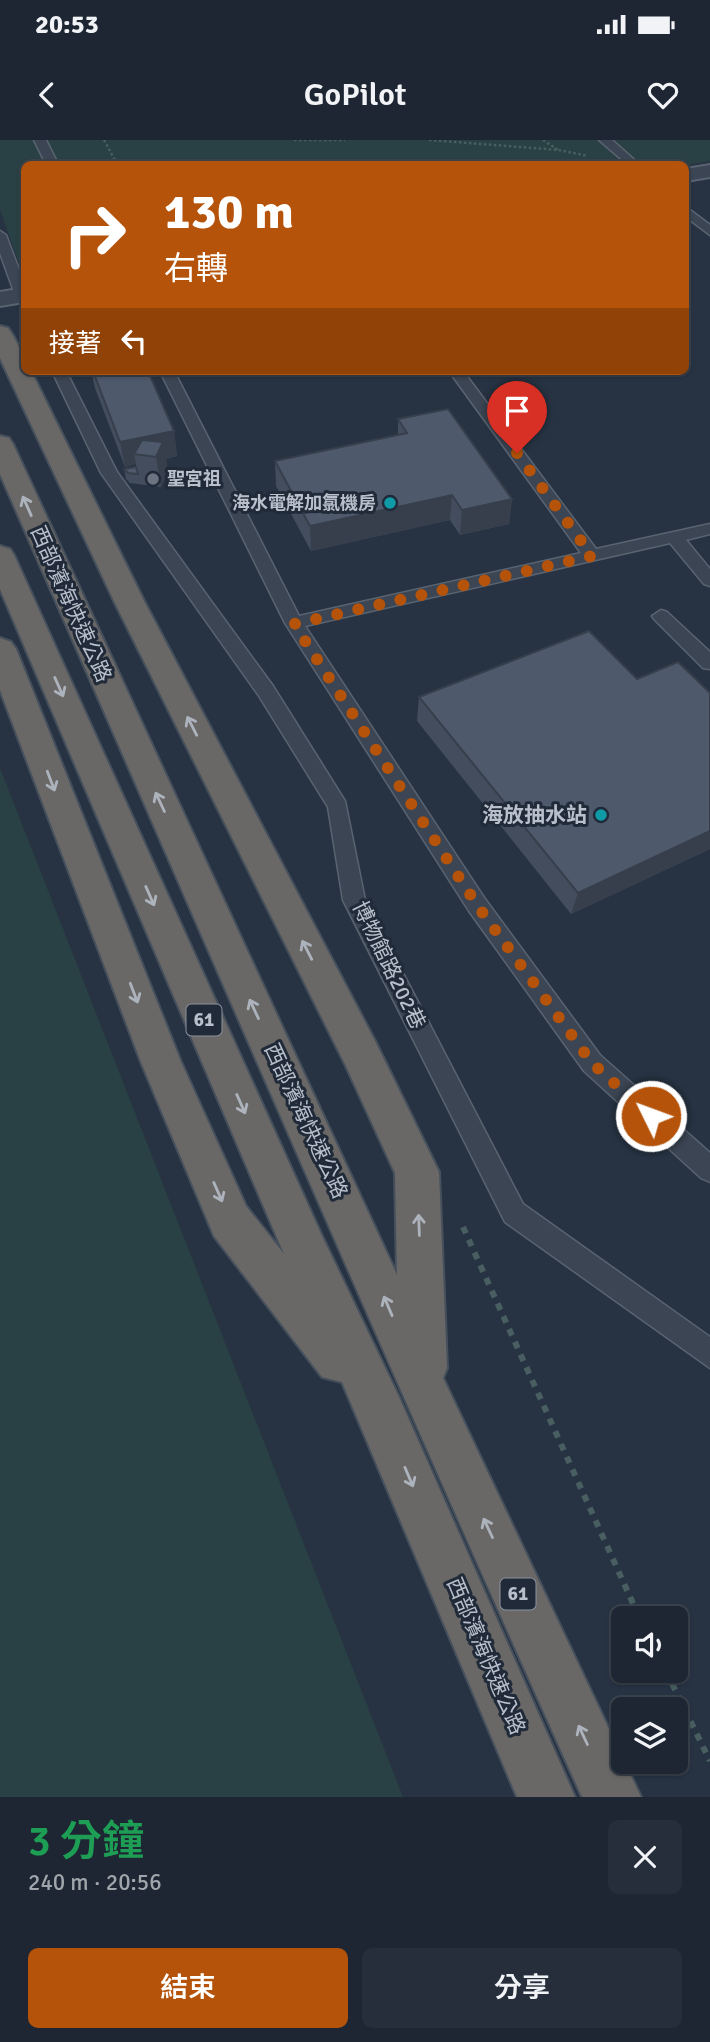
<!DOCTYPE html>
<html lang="zh-TW">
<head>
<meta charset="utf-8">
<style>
	body { margin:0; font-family:Signika,"Noto Sans TC",sans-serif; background:#252e3a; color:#f1f3f6; height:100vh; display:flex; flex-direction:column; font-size:26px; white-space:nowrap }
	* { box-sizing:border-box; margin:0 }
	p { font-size:23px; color:#a0a5ac }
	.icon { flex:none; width:38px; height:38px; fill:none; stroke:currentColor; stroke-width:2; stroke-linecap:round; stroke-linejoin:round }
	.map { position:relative; height:1657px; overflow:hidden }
	.details { display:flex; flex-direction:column; background:#1d2632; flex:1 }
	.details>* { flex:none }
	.top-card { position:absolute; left:21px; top:21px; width:668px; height:214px; border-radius:10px; box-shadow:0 2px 5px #0004,0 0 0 2px #3b434d; background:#b45309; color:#fff; overflow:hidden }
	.buttons { position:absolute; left:611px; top:1466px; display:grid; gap:14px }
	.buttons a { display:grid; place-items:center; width:77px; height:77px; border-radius:10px; background:#1d2632; box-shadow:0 2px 5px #0004,0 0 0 2px #3b434d; font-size:35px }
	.pin { position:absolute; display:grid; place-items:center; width:60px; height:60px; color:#fff; margin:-72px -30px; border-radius:50% 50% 50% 0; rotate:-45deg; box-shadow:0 0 7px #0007 }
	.pin .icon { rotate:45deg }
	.me { position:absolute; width:77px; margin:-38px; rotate:312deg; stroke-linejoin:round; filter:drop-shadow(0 0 5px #0008) }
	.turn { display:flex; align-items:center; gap:24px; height:147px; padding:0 28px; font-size:32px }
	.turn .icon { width:91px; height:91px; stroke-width:2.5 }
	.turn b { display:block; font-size:49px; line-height:60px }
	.then { display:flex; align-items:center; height:66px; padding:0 28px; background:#0003; gap:14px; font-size:26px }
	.round { display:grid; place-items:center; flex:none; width:74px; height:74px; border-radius:10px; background:#252e3a }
	.overview { display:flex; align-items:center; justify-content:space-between; height:119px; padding:0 28px }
	h1 { font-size:42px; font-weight:600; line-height:52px; color:#1e9e55 }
	.cta { display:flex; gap:14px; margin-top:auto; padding:14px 28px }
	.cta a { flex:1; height:80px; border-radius:10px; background:#b45309; color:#fff; font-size:28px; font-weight:600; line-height:80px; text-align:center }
	.cta a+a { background:#252e3a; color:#f1f3f6 }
	.status { display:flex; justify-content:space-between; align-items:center; height:49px; padding:0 35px; background:#1d2632; direction:ltr }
	.status svg { height:19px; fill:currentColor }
	header { display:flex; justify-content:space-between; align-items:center; height:91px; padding:0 28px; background:#1d2632; font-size:32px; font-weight:600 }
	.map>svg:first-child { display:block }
	.green { fill:#294144 }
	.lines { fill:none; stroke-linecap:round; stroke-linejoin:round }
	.service-casing { stroke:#5a6370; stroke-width:3 }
	.tertiary-casing { stroke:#5a6370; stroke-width:4 }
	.trunk-casing { stroke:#46505d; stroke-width:4 }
	.path-far1 { stroke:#485e60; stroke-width:2.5; stroke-dasharray:2.5 2.5; stroke-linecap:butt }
	.path { stroke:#485e60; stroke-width:6; stroke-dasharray:7 7; stroke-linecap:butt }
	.service { fill:#3b4553; fill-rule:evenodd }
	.tertiary { fill:#3b4553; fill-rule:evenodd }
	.trunk { fill:#696866; fill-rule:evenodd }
	.wall { fill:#434d5d }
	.shaded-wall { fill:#373f4c }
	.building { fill:#4e5a6c; stroke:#373f4c; stroke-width:2 }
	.oneway { stroke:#adb3bd }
	.route { stroke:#b45309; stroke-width:12; stroke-dasharray:0 21.6 }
	.worship-dot { fill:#6b7280; stroke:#202a38; stroke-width:2.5 }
	.culture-dot { fill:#0f9aa8; stroke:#202a38; stroke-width:2.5 }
	.labels { text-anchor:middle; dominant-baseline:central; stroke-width:6; stroke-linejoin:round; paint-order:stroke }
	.far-poi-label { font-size:18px; font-weight:bold; fill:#b9c0cc; stroke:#202a38; text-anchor:start }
	.shield { fill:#202a38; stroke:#8b93a0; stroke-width:2 }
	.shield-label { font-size:19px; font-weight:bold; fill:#b9c0cc }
	.street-label { font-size:21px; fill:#b9c0cc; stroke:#202a38 }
	.poi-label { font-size:21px; font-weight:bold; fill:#b9c0cc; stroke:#202a38; text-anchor:end }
</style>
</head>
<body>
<div class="status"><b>20:53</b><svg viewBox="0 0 49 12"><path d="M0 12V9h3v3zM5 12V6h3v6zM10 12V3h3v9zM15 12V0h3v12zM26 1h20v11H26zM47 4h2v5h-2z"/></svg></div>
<header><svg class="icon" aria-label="back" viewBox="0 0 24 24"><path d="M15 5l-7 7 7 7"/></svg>GoPilot<svg class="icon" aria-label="heart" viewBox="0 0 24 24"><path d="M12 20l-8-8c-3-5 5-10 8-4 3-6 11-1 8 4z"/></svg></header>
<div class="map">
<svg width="710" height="1657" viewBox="0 0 710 1657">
	<rect width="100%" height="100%" fill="#273343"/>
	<!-- green -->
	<path class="green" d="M0,0H710V21L686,25L24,24V137L0,70Z
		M0,628L403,1657H0Z"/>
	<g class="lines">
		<!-- service casing -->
		<g class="service-casing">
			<path id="service" d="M34,0H46L58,24H46Z
				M599,0H612L639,24H627Z
				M686,67L710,85V95L686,77Z
				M0,91L6,95L24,143V164L17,160L0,113Z
				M52,231H66L117,332L273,546L345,661L365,760L523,1064L710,1197V1228L505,1082L343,760L328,667L259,556L101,333Z
				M160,231H174L299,476L581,413L449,231H463L596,409L710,384V394L686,400L710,429V446L704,444L670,403L305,486L485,759L600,915L710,1013V1042L701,1038L584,931L469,771L285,483Z
				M661,470L667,472L710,512V529L703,528L655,480L652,476Z"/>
		</g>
		<!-- tertiary casing -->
		<g class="tertiary-casing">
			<path id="tertiary" d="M710,25V37L686,41V29Z
				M24,148V162L0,166V152Z"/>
		</g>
		<!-- trunk casing -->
		<g class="trunk-casing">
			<path id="trunk" d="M0,186L8,188C17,201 24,215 24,231H31L144,461L375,901L439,1032L447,1228L443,1238L641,1657H582C384,1218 194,775 0,334V296L9,298L13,304L397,1135L395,1033L345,924L114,461L0,218Z
				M0,406L10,409L14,415L322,1096L399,1257L575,1657H517L342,1242L322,1237L214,1096L141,922L0,550V498L11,502L16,509L181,922L246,1066L284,1114L0,449Z"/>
		</g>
		<!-- path-far1 -->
		<path class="path-far1" d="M104,0L117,24H114
			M294,0H345
			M429,0L559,10L588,16
			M543,0L558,10"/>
		<!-- path -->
		<path class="path" d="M463,1087L640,1479
			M666,1531L710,1621"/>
		<!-- service -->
		<use href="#service" class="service"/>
		<!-- tertiary -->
		<use href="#tertiary" class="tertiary"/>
		<!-- trunk -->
		<use href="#trunk" class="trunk"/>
	</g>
	<!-- wall -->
	<path class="wall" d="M91,231H148L174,291L177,316L166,319L168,332L161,347L130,343L126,339L124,329L136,327V324L125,327L95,248Z
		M398,279L512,359L509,384L460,395L450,380L311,411L276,346L275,321L398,295Z
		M637,539L710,553V709L571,774L417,581L419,557Z"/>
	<!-- shaded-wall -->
	<path class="shaded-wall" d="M174,291L177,316L166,319L168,332L161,347L156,317L134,314L136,324L125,327L120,302Z
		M452,355L450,380L311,411L310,386Z
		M512,359L509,384L460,395L462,370Z
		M710,691V709L571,774L578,753Z"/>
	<!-- building -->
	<path class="building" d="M93,231H148L174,291L120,302Z
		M448,269L512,359L462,370L452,355L310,386L275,321L407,293L398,279Z
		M142,300L163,302L156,317L134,314Z
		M136,327L138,334L128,333L124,329Z
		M589,491L637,539L678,522L710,553V691L578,753L419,557Z"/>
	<!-- one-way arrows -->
	<defs><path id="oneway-shaft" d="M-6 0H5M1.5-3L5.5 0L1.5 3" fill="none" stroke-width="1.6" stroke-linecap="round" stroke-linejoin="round" transform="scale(1.75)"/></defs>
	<g class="oneway">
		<use href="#oneway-shaft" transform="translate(27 366) rotate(-114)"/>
		<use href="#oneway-shaft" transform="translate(59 547) rotate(66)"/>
		<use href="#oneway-shaft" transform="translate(192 586) rotate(-117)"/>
		<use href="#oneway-shaft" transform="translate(51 641) rotate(69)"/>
		<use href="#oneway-shaft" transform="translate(160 662) rotate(-115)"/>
		<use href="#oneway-shaft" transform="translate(150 756) rotate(66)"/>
		<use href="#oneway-shaft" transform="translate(307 810) rotate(-117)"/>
		<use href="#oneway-shaft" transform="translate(134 853) rotate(69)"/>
		<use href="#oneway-shaft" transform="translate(254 869) rotate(-115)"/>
		<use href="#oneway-shaft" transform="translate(241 964) rotate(66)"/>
		<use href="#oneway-shaft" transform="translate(218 1052) rotate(66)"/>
		<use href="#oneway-shaft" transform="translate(419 1085) rotate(-92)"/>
		<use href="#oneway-shaft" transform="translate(388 1166) rotate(-113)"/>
		<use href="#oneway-shaft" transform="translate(409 1337) rotate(67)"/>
		<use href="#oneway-shaft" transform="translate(488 1388) rotate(-115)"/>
		<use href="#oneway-shaft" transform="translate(583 1595) rotate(-115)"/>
	</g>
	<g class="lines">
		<!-- route -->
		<path class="route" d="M517,313L592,416L294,484L477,765L592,923L651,976"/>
	</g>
	<!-- markers -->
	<circle class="worship-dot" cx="153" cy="339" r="7"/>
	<g class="culture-dot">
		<circle cx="390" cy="363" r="7"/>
		<circle cx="601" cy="675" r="7"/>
	</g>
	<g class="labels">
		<!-- far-poi labels -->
		<g class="far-poi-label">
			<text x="167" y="339">聖宮祖</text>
			<text x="376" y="363" text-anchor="end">海水電解加氯機房</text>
		</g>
		<!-- shield labels -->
		<g class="shield">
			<rect x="186.5" y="864.5" width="35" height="31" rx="5"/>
			<rect x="500.5" y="1438.5" width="35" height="31" rx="5"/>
		</g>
		<g class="shield-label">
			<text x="204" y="880">61</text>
			<text x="518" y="1454">61</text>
		</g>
		<!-- street labels -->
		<g class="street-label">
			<text transform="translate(71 464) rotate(66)">西部濱海快速公路</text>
			<text transform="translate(389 825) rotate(64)">博物館路202巷</text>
			<text transform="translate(306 981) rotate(65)">西部濱海快速公路</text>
			<text transform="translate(486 1516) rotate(67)">西部濱海快速公路</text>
		</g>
		<!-- poi labels -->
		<g class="poi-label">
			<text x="587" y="675">海放抽水站</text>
		</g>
	</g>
</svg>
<div class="buttons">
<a><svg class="icon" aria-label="sound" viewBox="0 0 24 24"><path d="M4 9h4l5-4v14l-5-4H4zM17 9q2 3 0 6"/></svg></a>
<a><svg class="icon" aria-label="layers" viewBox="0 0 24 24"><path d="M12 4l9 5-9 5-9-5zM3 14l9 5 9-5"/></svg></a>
</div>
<div class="pin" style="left:517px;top:313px;background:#d93025"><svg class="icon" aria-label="arrive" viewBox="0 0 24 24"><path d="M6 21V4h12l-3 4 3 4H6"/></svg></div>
<svg class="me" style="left:651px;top:976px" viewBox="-20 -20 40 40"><circle r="17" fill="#b45309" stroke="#fff" stroke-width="3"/><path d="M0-11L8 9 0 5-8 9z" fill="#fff"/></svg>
<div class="top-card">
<div class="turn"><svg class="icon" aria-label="right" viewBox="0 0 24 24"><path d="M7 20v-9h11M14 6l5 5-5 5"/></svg><div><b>130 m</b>右轉</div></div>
<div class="then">接著<svg class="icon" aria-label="left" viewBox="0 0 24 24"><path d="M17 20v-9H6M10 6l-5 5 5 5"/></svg></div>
</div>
</div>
<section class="details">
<div class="overview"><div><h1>3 分鐘</h1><p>240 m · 20:56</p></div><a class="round"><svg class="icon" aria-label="close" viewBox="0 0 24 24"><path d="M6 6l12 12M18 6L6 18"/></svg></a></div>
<div class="cta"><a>結束</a><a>分享</a></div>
</section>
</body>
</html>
